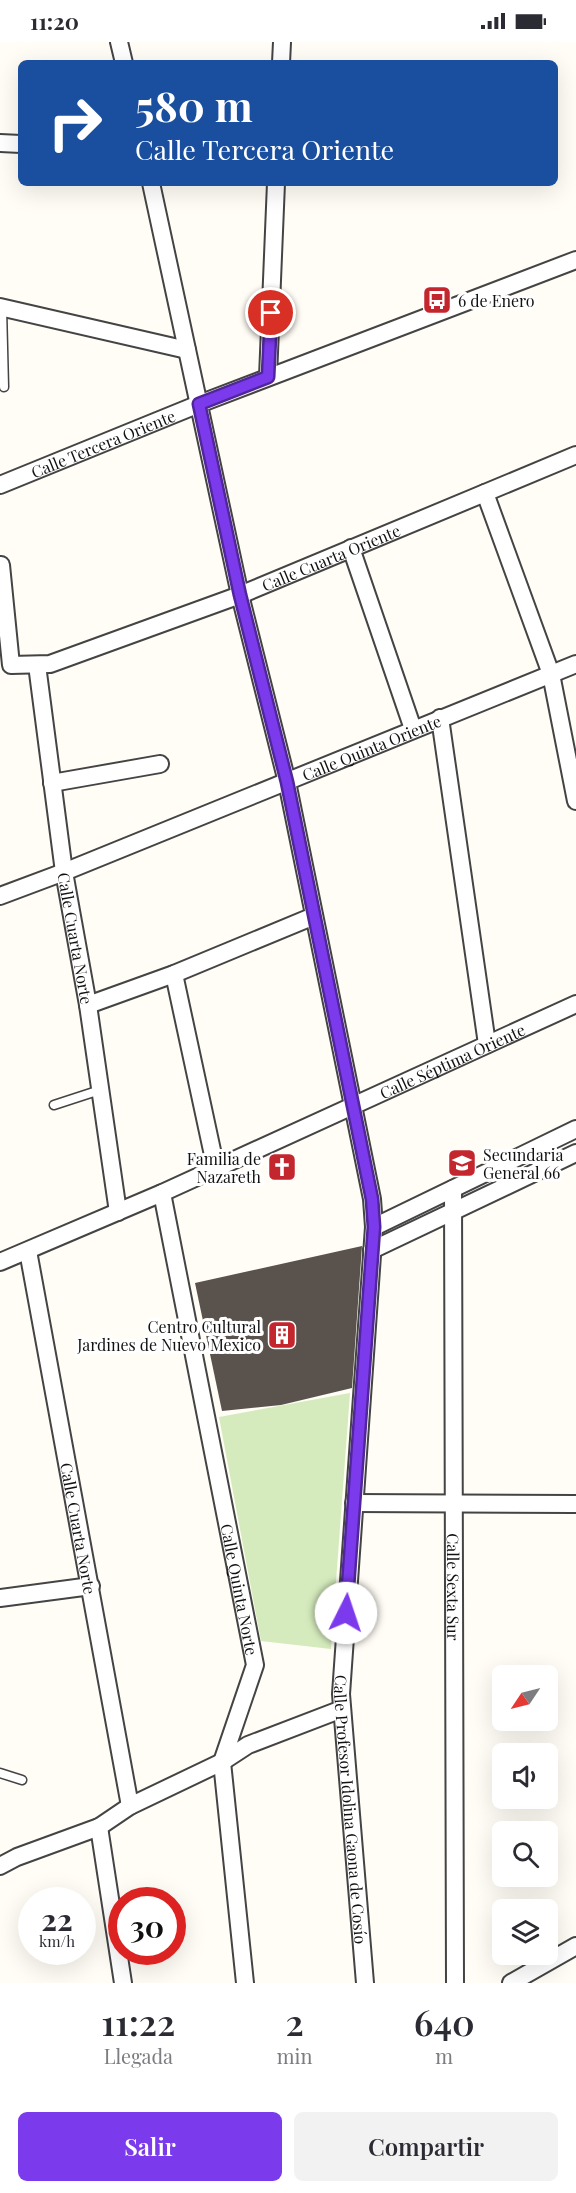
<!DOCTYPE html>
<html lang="es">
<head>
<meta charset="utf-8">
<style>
	body { margin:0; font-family:"Playfair Display",serif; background:#f2f2f3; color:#2b2b33; height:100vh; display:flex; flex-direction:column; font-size:22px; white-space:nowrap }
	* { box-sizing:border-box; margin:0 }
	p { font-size:20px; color:#7c7c81 }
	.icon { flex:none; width:33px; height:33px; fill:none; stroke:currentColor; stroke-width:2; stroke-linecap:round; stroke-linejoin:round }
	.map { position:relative; height:1941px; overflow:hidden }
	.details { display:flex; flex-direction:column; background:#fff; flex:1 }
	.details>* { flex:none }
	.hud { position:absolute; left:18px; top:18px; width:540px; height:126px; border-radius:9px; box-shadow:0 6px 24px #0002; background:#1a4fa0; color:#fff; overflow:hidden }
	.needle { width:39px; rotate:235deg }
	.buttons { position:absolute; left:492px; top:1623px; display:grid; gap:12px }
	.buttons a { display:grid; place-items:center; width:66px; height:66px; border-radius:9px; background:#fff; box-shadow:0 6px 24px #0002; font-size:30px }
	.speed { position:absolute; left:18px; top:1845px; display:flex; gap:12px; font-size:30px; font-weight:700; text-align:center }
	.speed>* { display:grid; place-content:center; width:78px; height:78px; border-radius:50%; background:#fff; box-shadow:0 6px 24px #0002; line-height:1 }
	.speed small { font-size:15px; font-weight:400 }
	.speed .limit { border:9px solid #d22; background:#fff; color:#111 }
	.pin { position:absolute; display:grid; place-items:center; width:51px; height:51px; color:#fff; margin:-26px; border:3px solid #fff; border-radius:50%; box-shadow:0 2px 6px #0007 }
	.me { position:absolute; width:66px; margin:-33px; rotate:4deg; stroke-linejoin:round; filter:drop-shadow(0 0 4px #0008) }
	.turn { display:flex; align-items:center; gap:21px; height:126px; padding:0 18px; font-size:27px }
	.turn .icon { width:78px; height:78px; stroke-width:2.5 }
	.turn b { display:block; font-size:42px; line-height:51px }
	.eta { display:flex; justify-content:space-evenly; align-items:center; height:102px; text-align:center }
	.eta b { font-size:36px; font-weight:600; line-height:42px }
	.cta { display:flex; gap:12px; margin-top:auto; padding:12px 18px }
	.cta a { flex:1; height:69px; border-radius:9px; background:#7c3aed; color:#fff; font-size:24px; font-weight:600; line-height:69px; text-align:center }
	.cta a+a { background:#f2f2f3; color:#2b2b33 }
	.status { display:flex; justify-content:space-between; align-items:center; height:42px; padding:0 30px; background:#fff; direction:ltr }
	.status svg { height:16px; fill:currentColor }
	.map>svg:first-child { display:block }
	.green { fill:#d5ebbd }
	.building { fill:#5a524d }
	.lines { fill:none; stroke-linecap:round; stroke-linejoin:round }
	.service-casing { stroke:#444; stroke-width:11 }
	.minor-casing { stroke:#444; stroke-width:20 }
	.service { stroke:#fff; stroke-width:8 }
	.minor { stroke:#fff; stroke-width:16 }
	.route-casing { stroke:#51269a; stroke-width:15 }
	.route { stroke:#7c3aed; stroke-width:10 }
	.labels { text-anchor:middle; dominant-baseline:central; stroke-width:6; stroke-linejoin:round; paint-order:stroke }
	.poi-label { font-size:16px; fill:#111; stroke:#fff; text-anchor:start }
	.street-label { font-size:16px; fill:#111; stroke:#fff }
</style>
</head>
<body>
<div class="status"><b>11:20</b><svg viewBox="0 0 49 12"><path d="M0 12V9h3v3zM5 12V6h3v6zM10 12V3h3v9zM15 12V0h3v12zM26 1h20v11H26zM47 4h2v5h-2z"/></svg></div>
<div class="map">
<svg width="576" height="1941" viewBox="0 0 576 1941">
	<rect width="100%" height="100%" fill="#fffdf5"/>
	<!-- green -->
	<path class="green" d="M350,1351L331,1607L261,1599L219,1375Z"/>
	<!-- building -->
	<path class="building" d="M362,1204L352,1346L281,1363L222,1369L195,1241Z"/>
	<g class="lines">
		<!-- service casing -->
		<g class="service-casing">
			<path id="service" d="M2,266L4,345
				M54,1063L100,1048
				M0,1731L22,1738"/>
		</g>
		<!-- minor casing -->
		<g class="minor-casing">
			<g id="minor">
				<path d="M119,0L124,21"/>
				<path d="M281,21L282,0"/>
				<path d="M0,101L21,102"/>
				<path id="s1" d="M151,141L240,553L287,740L372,1157L374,1185L341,1652L365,1941"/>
				<path d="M0,265L187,308"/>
				<path d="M268,335L276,141"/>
				<path id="s2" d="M0,443L199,362L576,218"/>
				<path d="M485,451L551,632L576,759"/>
				<path d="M351,506L413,687"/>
				<path id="s3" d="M1,523L11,623L50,622L240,553L576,413"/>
				<path id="s4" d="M37,623L64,830L88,963L118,1170"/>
				<path d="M440,676L487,1002"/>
				<path d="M52,741L160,722"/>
				<path id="s5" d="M0,854L64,830L576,622"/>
				<path d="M174,932L216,1127"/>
				<path d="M88,963L174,932L314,874"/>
				<path id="s6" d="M453,1147L455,1941"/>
				<path id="s7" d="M162,1151L255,1623L222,1720L245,1941"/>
				<path d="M374,1185L576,1087"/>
				<path d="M372,1208L576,1111"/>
				<path id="s8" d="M28,1209L130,1764"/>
				<path id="s9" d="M0,1220L162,1151L576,962"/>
				<path d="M354,1461L576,1462"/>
				<path d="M0,1556L91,1544"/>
				<path d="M99,1785L123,1941"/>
				<path d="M0,1824L17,1815L99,1785L130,1764L222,1720L248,1703L342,1667"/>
				<path d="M511,1941L576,1904"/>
			</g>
		</g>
		<!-- service -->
		<use href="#service" class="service"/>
		<!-- minor -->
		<use href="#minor" class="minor"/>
	</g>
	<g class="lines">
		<!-- route casing -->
		<g class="route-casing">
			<path id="route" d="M271,271L268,335L199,362L240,553L287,740L372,1157L374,1185L346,1571"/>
		</g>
		<!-- route -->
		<use href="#route" class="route"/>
	</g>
	<!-- icons -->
	<defs>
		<g id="bus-square" transform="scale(1.5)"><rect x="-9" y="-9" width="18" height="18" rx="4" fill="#c4262e" stroke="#fff"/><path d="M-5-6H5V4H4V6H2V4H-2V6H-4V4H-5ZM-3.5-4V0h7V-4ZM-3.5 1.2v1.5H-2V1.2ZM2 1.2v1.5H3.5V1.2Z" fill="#fff"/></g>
		<g id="school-square" transform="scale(1.5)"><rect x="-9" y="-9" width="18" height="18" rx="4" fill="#c4262e" stroke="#fff"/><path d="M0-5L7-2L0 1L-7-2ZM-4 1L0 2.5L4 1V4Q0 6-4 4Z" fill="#fff"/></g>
		<g id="church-square" transform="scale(1.5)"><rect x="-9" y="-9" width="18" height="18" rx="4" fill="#c4262e" stroke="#fff"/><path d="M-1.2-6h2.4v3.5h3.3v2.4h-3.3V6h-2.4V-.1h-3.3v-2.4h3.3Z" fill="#fff"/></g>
		<g id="building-square" transform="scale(1.5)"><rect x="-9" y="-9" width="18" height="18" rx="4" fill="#c4262e" stroke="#fff"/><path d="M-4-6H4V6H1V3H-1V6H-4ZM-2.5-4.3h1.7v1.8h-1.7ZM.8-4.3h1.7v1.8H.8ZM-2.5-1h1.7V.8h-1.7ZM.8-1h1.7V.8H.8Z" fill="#fff"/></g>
	</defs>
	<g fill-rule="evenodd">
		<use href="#bus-square" x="437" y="258"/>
		<use href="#school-square" x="462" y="1121"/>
		<use href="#church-square" x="282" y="1125"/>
		<use href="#building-square" x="282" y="1293"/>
	</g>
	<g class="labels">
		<!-- poi labels -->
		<g class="poi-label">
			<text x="458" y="258">6 de Enero</text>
			<text x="483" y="1112">Secundaria<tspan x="483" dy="18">General 66</tspan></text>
			<text x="261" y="1116" text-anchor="end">Familia de<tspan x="261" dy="18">Nazareth</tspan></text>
			<text x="261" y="1284" text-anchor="end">Centro Cultural<tspan x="261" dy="18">Jardines de Nuevo Mexico</tspan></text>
		</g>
		<!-- street labels -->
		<g class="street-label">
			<text stroke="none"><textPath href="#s2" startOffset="111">Calle Tercera Oriente</textPath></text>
			<text stroke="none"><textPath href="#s3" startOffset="440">Calle Cuarta Oriente</textPath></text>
			<text stroke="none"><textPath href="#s5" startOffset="400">Calle Quinta Oriente</textPath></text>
			<text stroke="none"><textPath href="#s4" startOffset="276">Calle Cuarta Norte</textPath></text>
			<text stroke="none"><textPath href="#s9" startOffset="495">Calle Séptima Oriente</textPath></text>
			<text stroke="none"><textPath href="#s8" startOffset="282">Calle Cuarta Norte</textPath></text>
			<text stroke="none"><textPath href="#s6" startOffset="398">Calle Sexta Sur</textPath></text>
			<text stroke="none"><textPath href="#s7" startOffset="404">Calle Quinta Norte</textPath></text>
			<text stroke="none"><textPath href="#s1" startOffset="1652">Calle Profesor Idolina Gaona de Cosío</textPath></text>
		</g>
	</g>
</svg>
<div class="buttons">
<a><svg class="needle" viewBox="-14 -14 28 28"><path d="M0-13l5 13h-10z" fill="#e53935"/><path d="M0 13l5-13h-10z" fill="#7c7c81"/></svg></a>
<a><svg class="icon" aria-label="sound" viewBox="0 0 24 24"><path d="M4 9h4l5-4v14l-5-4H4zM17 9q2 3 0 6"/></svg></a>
<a><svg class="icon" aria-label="search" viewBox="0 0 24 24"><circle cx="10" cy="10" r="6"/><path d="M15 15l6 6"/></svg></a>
<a><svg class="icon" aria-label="layers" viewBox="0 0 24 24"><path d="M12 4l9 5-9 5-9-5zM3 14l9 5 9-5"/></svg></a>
</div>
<div class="speed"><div>22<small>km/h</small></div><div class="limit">30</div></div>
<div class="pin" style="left:271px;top:271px;background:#d93025"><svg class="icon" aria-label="arrive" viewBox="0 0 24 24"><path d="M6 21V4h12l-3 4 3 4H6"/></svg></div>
<svg class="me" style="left:346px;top:1571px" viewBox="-20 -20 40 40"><circle r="19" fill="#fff"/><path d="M0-13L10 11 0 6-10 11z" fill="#7c3aed"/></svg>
<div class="hud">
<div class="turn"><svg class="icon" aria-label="right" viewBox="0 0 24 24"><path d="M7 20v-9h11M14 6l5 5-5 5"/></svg><div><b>580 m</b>Calle Tercera Oriente</div></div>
</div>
</div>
<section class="details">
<div class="eta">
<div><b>11:22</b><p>Llegada</p></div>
<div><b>2</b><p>min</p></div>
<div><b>640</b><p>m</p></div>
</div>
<div class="cta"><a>Salir</a><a>Compartir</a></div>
</section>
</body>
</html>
